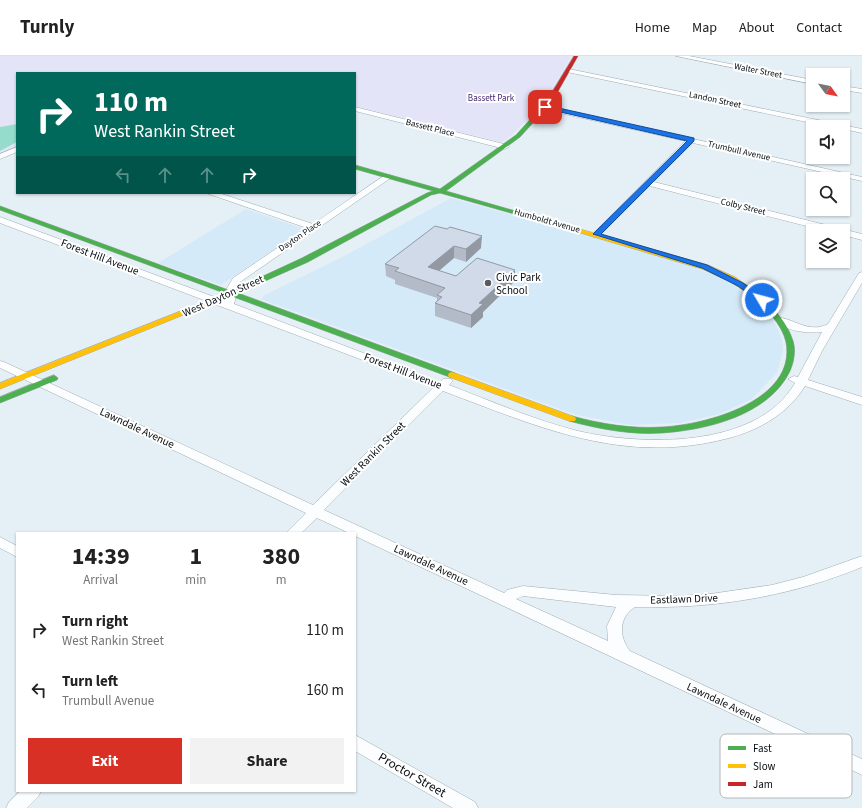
<!DOCTYPE html>
<html lang="en">
<head>
<meta charset="utf-8">
<style>
	body { margin:0; font-family:"Source Sans 3",sans-serif; background:#f2f2f2; color:#222; height:100vh; display:flex; flex-direction:column; font-size:15px; white-space:nowrap }
	* { box-sizing:border-box; margin:0 }
	p { font-size:13px; color:#767676 }
	.icon { flex:none; width:22px; height:22px; fill:none; stroke:currentColor; stroke-width:2; stroke-linecap:round; stroke-linejoin:round }
	.map { position:relative; flex:1; overflow:hidden }
	.sheet { position:absolute; left:16px; top:476px; width:340px; height:260px; display:flex; flex-direction:column; background:#fff; border-radius:0px; box-shadow:0 1px 3px #0004 }
	.sheet>* { flex:none }
	.hud { position:absolute; left:16px; top:16px; width:340px; height:122px; border-radius:0px; box-shadow:0 1px 3px #0004; background:#00695c; color:#fff; overflow:hidden }
	.needle { width:26px; rotate:123deg }
	.fabs { position:absolute; left:806px; top:12px; display:grid; gap:8px }
	.fabs a { display:grid; place-items:center; width:44px; height:44px; border-radius:0px; background:#fff; box-shadow:0 1px 3px #0004; font-size:20px }
	.pin { position:absolute; display:grid; place-items:center; width:34px; height:34px; color:#fff; margin:-17px; border-radius:8px; box-shadow:0 2px 6px #0006 }
	.me { position:absolute; width:44px; margin:-22px; rotate:307deg; stroke-linejoin:round; filter:drop-shadow(0 0 3px #0008) }
	.turn { display:flex; align-items:center; gap:14px; height:84px; padding:0 12px; font-size:18px }
	.turn .icon { width:52px; height:52px; stroke-width:2.5 }
	.turn b { display:block; font-size:28px; line-height:34px }
	.lanes { display:flex; align-items:center; height:38px; padding:0 12px; background:#0003; justify-content:center; gap:20px; direction:ltr }
	.lanes .off { opacity:.35 }
	.eta { display:flex; justify-content:space-evenly; align-items:center; height:68px; text-align:center }
	.eta b { font-size:24px; font-weight:700; line-height:28px }
	.primary-button { display:flex; gap:8px; margin-top:auto; padding:8px 12px }
	.primary-button a { flex:1; height:46px; border-radius:0px; background:#d93025; color:#fff; font-size:16px; font-weight:700; line-height:46px; text-align:center }
	.primary-button a+a { background:#f2f2f2; color:#222 }
	ul { padding:0; list-style:none }
	li { display:flex; align-items:center; gap:12px; height:60px; padding:0 12px }
	li div { flex:1 }
	li b { display:block; font-size:15px }
	li em { font-style:normal }
	header { display:flex; align-items:center; gap:24px; box-sizing:border-box; height:56px; padding:0 20px; background:#fff; border-bottom:1px solid #e0e0e0 }
	header strong { font-size:19px }
	nav { display:flex; gap:22px; margin-inline-start:auto; font-size:14px }
	.map>svg:first-child { display:block }
	.built { fill:#d5eaf8 }
	.green { fill:#e4e4f8 }
	.water { fill:#96dccc }
	.lines { fill:none; stroke-linecap:round; stroke-linejoin:round }
	.street-casing { stroke:#a2abb0; stroke-width:1 }
	.fast-casing { stroke:#a2abb0; stroke-width:1 }
	.slow-casing { stroke:#a2abb0; stroke-width:1 }
	.jam-casing { stroke:#a2abb0; stroke-width:1 }
	.street { fill:#fbfdfe; fill-rule:evenodd }
	.fast { fill:#4caf50; fill-rule:evenodd }
	.slow { fill:#ffc107; fill-rule:evenodd }
	.jam { fill:#c62828; fill-rule:evenodd }
	.wall { fill:#b4bbc8 }
	.shaded-wall { fill:#9299a2 }
	.building { fill:#d1dae8; stroke:#9299a2 }
	.route { fill:#1a73e8; stroke:#114b97 }
	.poi-dot { fill:#545c61; stroke:#fff; stroke-width:1.5 }
	.labels { text-anchor:middle; dominant-baseline:central; stroke-width:4; stroke-linejoin:round; paint-order:stroke }
	.far-street-label { font-size:9px; fill:#060d11; stroke:#fff }
	.far-park-label { font-size:9px; fill:#3f1f6d; stroke:#fff }
	.street-label { font-size:11px; fill:#060d11; stroke:#fff }
	.poi-label { font-size:11px; fill:#060d11; stroke:#fff; text-anchor:start }
	.near-street-label { font-size:13px; fill:#060d11; stroke:#fff }
	.key { fill:#fff; stroke:#b4b6b8; stroke-width:1 }
	.key-label { font-size:11px; fill:#060d11 }
</style>
</head>
<body>
<header>
<strong>Turnly</strong>
<nav><a>Home</a><a>Map</a><a>About</a><a>Contact</a></nav>
</header>
<div class="map">
<svg width="862" height="752" viewBox="0 0 862 752">
	<rect width="100%" height="100%" fill="#e5f0f6"/>
	<!-- built -->
	<path class="built" d="M451,142L664,201L719,221L747,237L766,255L776,269L782,284L783,295L777,317L752,343L720,358L680,367L630,369L576,359L261,243L265,239L346,199Z
		M246,153L304,173L221,229L158,207Z"/>
	<!-- green -->
	<path class="green" d="M0,0H571C554,34 533,60 505,85L501,86L355,50V17H17V90L0,98Z"/>
	<!-- water -->
	<path class="water" d="M17,68V86L0,95V71Z"/>
	<g class="lines">
		<!-- street casing -->
		<g class="street-casing">
			<path id="street" d="M676,0H689L813,24V28Z
				M569,13L862,73V77L843,73V71H831L567,16V14Z
				M843,30L862,33V37L843,34Z
				M542,49L862,121V125L693,87L654,126L862,178V184L843,179V175H826L650,130L599,181H593V177L685,85L542,53Z
				M355,51L508,89L509,91L505,93L355,55Z
				M17,91V96L0,103V98Z
				M385,119H391L392,121L240,226L234,248L440,326L443,323H451L453,325L449,329C491,345 534,364 578,375C642,390 757,393 795,327L788,323L794,320L798,321L822,276C808,278 784,275 775,264L776,262C789,259 808,279 828,268L859,217L862,216V227L822,295L808,324L862,341V349L805,330C788,358 759,374 729,382C624,410 539,371 443,335L324,454L504,537L507,534L523,530L616,539L679,540L710,538L772,529L803,521L862,500V511C789,541 713,553 635,551C618,562 619,581 630,595L862,703V719L355,480V477H349L317,462L301,477H286L306,457L0,312V305L4,306L313,449L434,331L0,167V161L225,245L227,232L233,222L307,172L206,137H219L313,168ZM523,540L616,551L607,570L608,585L516,543Z
				M0,481L17,490V501L0,492Z
				M355,679L475,746L478,752H453L355,695Z
				M20,735H41L38,741L27,752H6L9,746Z"/>
		</g>
		<!-- fast casing -->
		<g class="fast-casing">
			<path id="fast" d="M547,45L552,46L520,81L446,135L571,171V173H567L440,137L431,139L308,206L238,237L455,317L456,319L455,321L452,322L231,240L217,247H211V243L224,237L0,154V150L231,235L302,202L427,137L433,135L355,113V109L440,133L516,79Z
				M752,236H758C772,251 787,265 793,285C796,294 794,306 790,315C769,359 707,374 662,377C630,379 599,373 569,365L568,363L569,361L572,360C601,368 632,373 662,371C705,369 797,345 786,286C782,268 765,252 752,240Z
				M54,319L58,322L57,324L0,347V341Z"/>
		</g>
		<!-- slow casing -->
		<g class="slow-casing">
			<path id="slow" d="M569,170L708,209L735,221L759,238L755,240H752L729,225L702,213L567,173V171Z
				M211,243H214L218,245L0,333V327Z
				M452,316L575,361L576,363L575,365H569L449,321L448,319L449,317Z"/>
		</g>
		<!-- jam casing -->
		<g class="jam-casing">
			<path id="jam" d="M574,0H578L552,46L547,47L546,46Z"/>
		</g>
		<!-- street -->
		<use href="#street" class="street"/>
		<!-- fast -->
		<use href="#fast" class="fast"/>
		<!-- slow -->
		<use href="#slow" class="slow"/>
		<!-- jam -->
		<use href="#jam" class="jam"/>
	</g>
	<!-- wall -->
	<path class="wall" d="M447,173L481,192L466,206L454,202L439,215L456,220L515,214L514,226L483,256V261L471,272L435,260V247L437,245V242L395,228V224L386,220L385,208Z"/>
	<!-- shaded-wall -->
	<path class="shaded-wall" d="M482,180L481,192L466,206V193Z
		M454,190V202L428,224V211Z
		M515,214L514,226L483,256V261L471,272V259L479,247Z"/>
	<!-- building -->
	<path class="building" d="M435,170L447,173L450,171L482,180L466,193L454,190L428,211L456,220L477,202L515,214L479,247L483,248L471,259L435,247L442,241L437,239L445,232L395,215L399,212L385,208Z"/>
	<!-- route -->
	<path class="route" d="M545,49L694,82V85L601,178L707,209L743,227L765,242V245H759L738,230L702,212L593,178L687,85L543,52Z"/>
	<!-- markers -->
	<circle class="poi-dot" cx="488" cy="227" r="4"/>
	<g class="labels">
		<!-- far-street labels -->
		<g class="far-street-label">
			<text transform="translate(758 15) rotate(11)">Walter Street</text>
			<text transform="translate(715 44) rotate(12)">Landon Street</text>
			<text transform="translate(430 72) rotate(14)">Bassett Place</text>
			<text transform="translate(739 95) rotate(13)">Trumbull Avenue</text>
			<text transform="translate(743 151) rotate(14)">Colby Street</text>
			<text transform="translate(547 165) rotate(16)">Humboldt Avenue</text>
			<text transform="translate(300 180) rotate(-34)">Dayton Place</text>
		</g>
		<!-- far-park labels -->
		<g class="far-park-label">
			<text x="491" y="42">Bassett Park</text>
		</g>
		<!-- street labels -->
		<g class="street-label">
			<text transform="translate(100 201) rotate(21)">Forest Hill Avenue</text>
			<text transform="translate(223 240) rotate(-24)">West Dayton Street</text>
			<text transform="translate(403 315) rotate(21)">Forest Hill Avenue</text>
			<text transform="translate(137 372) rotate(25)">Lawndale Avenue</text>
			<text transform="translate(373 398) rotate(-45)">West Rankin Street</text>
			<text transform="translate(431 509) rotate(25)">Lawndale Avenue</text>
			<text transform="translate(684 543) rotate(-2)">Eastlawn Drive</text>
			<text transform="translate(724 647) rotate(25)">Lawndale Avenue</text>
		</g>
		<!-- poi labels -->
		<g class="poi-label">
			<text x="496" y="221">Civic Park<tspan x="496" dy="13">School</tspan></text>
		</g>
		<!-- near-street labels -->
		<g class="near-street-label">
			<text transform="translate(412 719) rotate(30)">Proctor Street</text>
		</g>
	</g>
	<!-- legend -->
	<rect x="720" y="678" width="132" height="64" rx="6" class="key"/>
	<rect x="728" y="690" width="18" height="4" fill="#4caf50"/>
	<rect x="728" y="708" width="18" height="4" fill="#ffc107"/>
	<rect x="728" y="726" width="18" height="4" fill="#c62828"/>
	<g class="key-label">
		<text x="753" y="696">Fast</text>
		<text x="753" y="714">Slow</text>
		<text x="753" y="732">Jam</text>
	</g>
</svg>
<div class="fabs">
<a><svg class="needle" viewBox="-14 -14 28 28"><path d="M0-13l5 13h-10z" fill="#e53935"/><path d="M0 13l5-13h-10z" fill="#767676"/></svg></a>
<a><svg class="icon" aria-label="sound" viewBox="0 0 24 24"><path d="M4 9h4l5-4v14l-5-4H4zM17 9q2 3 0 6"/></svg></a>
<a><svg class="icon" aria-label="search" viewBox="0 0 24 24"><circle cx="10" cy="10" r="6"/><path d="M15 15l6 6"/></svg></a>
<a><svg class="icon" aria-label="layers" viewBox="0 0 24 24"><path d="M12 4l9 5-9 5-9-5zM3 14l9 5 9-5"/></svg></a>
</div>
<div class="pin" style="left:545px;top:51px;background:#d93025"><svg class="icon" aria-label="arrive" viewBox="0 0 24 24"><path d="M6 21V4h12l-3 4 3 4H6"/></svg></div>
<svg class="me" style="left:762px;top:244px" viewBox="-20 -20 40 40"><circle r="17" fill="#1a73e8" stroke="#fff" stroke-width="3"/><path d="M0-11L8 9 0 5-8 9z" fill="#fff"/></svg>
<div class="hud">
<div class="turn"><svg class="icon" aria-label="right" viewBox="0 0 24 24"><path d="M7 20v-9h11M14 6l5 5-5 5"/></svg><div><b>110 m</b>West Rankin Street</div></div>
<div class="lanes"><svg class="icon off" aria-label="left" viewBox="0 0 24 24"><path d="M17 20v-9H6M10 6l-5 5 5 5"/></svg><svg class="icon off" aria-label="ahead" viewBox="0 0 24 24"><path d="M12 20V5M6 11l6-6 6 6"/></svg><svg class="icon off" aria-label="ahead" viewBox="0 0 24 24"><path d="M12 20V5M6 11l6-6 6 6"/></svg><svg class="icon" aria-label="right" viewBox="0 0 24 24"><path d="M7 20v-9h11M14 6l5 5-5 5"/></svg></div>
</div>
<section class="sheet">
<div class="eta">
<div><b>14:39</b><p>Arrival</p></div>
<div><b>1</b><p>min</p></div>
<div><b>380</b><p>m</p></div>
</div>
<ul>
<li><svg class="icon" aria-label="right" viewBox="0 0 24 24"><path d="M7 20v-9h11M14 6l5 5-5 5"/></svg><div><b>Turn right</b><p>West Rankin Street</p></div><em>110 m</em></li>
<li><svg class="icon" aria-label="left" viewBox="0 0 24 24"><path d="M17 20v-9H6M10 6l-5 5 5 5"/></svg><div><b>Turn left</b><p>Trumbull Avenue</p></div><em>160 m</em></li>
</ul>
<div class="primary-button"><a>Exit</a><a>Share</a></div>
</section>
</div>
</body>
</html>
